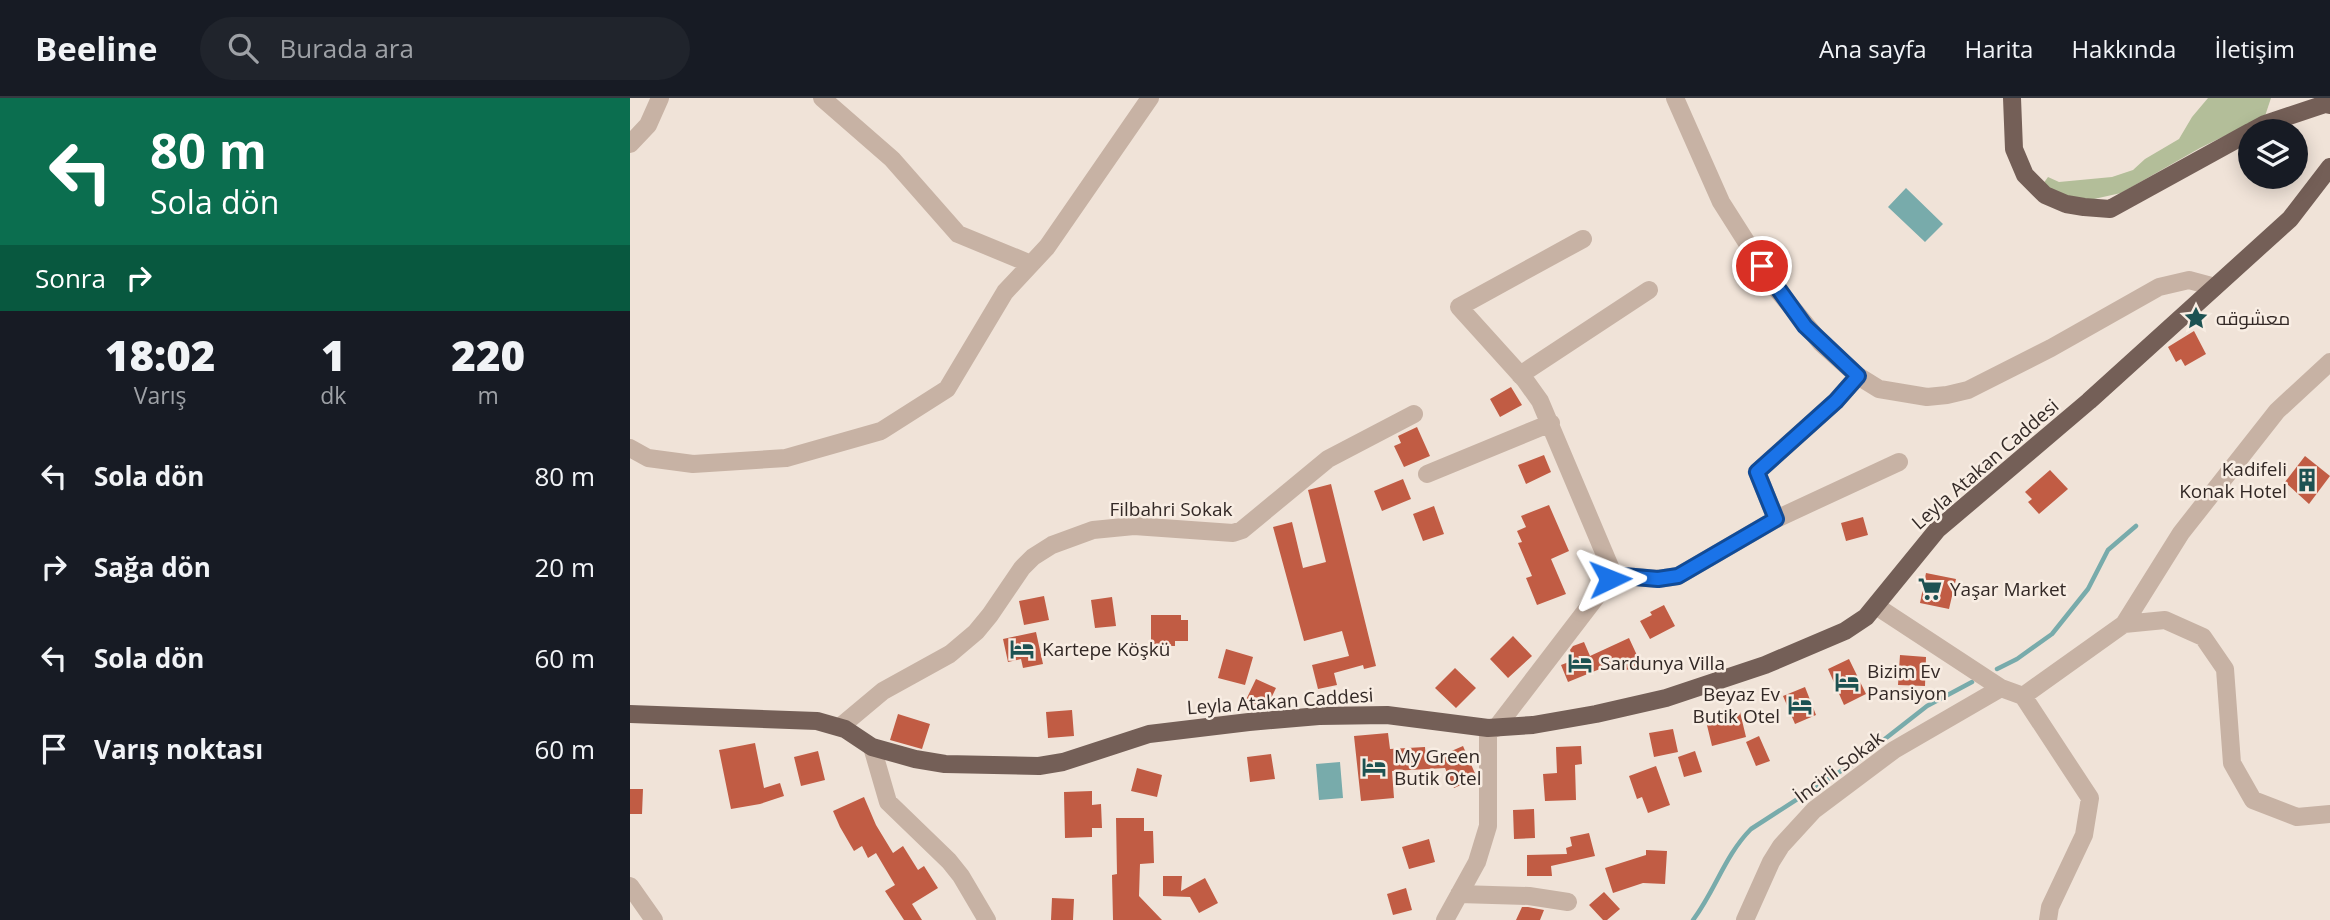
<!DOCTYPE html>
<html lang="tr">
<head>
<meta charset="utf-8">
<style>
	body { margin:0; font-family:"Open Sans",Cairo,sans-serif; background:#20242c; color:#f1f3f6; height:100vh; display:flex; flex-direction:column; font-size:26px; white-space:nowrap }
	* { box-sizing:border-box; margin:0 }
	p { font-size:23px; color:#9ea1a6 }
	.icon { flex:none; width:38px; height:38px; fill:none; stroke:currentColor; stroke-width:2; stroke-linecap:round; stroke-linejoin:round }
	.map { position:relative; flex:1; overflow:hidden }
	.drawer { display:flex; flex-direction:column; background:#171b24; width:630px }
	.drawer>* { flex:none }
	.guide { background:#0b6e4f; color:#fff; overflow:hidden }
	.fabs { position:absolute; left:1608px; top:21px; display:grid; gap:14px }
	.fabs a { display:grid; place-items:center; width:70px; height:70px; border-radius:50%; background:#171b24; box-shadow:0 4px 18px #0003; font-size:35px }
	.pin { position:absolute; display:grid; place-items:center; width:60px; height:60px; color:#fff; margin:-30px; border:4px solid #fff; border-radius:50%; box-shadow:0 2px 7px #0007 }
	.me { position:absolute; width:77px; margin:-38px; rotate:88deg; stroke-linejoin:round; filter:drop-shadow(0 0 5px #0008) }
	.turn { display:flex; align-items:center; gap:24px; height:147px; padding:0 35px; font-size:32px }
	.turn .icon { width:91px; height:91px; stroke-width:2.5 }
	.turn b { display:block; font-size:49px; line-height:60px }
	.then { display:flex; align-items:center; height:66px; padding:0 35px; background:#0003; gap:14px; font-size:26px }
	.eta { display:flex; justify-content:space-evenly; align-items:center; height:119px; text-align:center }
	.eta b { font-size:42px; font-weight:800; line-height:49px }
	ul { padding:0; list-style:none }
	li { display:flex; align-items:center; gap:21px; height:91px; padding:0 35px }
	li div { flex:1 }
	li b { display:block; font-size:26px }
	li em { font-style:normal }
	header { display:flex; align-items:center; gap:42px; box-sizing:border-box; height:98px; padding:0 35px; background:#171b24; border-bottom:2px solid #363941 }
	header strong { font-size:33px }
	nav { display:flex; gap:38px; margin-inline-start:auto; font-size:24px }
	.search { width:490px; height:63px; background:#20242c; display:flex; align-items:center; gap:18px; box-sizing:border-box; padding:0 24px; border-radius:38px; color:#9ea1a6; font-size:26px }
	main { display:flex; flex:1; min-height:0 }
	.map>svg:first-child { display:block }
	.green { fill:#b3be99 }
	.water { fill:#78abab }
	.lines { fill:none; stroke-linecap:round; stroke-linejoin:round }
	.stream { stroke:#78abab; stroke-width:4.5 }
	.building { fill:#c15c44 }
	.minor { stroke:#c7b2a4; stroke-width:18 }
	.major { stroke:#745f57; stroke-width:18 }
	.route-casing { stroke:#114b97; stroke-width:18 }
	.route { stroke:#1a73e8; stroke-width:12 }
	.labels { text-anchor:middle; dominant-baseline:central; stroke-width:5; stroke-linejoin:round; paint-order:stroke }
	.poi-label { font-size:19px; fill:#332926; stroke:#f8ede3; text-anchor:start }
	.street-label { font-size:19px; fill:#332926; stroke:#f8ede3 }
</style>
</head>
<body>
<header>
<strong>Beeline</strong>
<div class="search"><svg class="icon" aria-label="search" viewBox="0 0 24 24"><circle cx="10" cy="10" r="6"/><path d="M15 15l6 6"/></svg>Burada ara</div>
<nav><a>Ana sayfa</a><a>Harita</a><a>Hakkında</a><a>İletişim</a></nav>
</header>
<main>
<section class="drawer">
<div class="guide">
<div class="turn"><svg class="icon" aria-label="left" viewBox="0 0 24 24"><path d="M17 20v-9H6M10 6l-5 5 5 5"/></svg><div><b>80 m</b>Sola dön</div></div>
<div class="then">Sonra<svg class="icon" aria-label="right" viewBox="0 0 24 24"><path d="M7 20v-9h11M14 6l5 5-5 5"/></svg></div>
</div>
<div class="eta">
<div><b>18:02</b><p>Varış</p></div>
<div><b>1</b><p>dk</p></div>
<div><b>220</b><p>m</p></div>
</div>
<ul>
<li><svg class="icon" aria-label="left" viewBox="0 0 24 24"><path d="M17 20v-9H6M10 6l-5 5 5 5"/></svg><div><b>Sola dön</b></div><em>80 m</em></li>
<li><svg class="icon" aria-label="right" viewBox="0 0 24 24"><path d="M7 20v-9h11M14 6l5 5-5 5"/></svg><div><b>Sağa dön</b></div><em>20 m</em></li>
<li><svg class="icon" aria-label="left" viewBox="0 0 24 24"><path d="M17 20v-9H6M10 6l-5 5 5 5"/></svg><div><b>Sola dön</b></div><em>60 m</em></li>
<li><svg class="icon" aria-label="arrive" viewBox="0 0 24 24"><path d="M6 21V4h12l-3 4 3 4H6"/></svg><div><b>Varış noktası</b></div><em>60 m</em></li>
</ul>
</section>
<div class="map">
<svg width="1700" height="822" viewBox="0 0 1700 822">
	<rect width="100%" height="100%" fill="#f0e3d8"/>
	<!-- green -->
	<path class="green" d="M1578,0H1641L1635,18L1570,50L1491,95L1455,103L1425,95L1413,86L1418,79L1429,84L1482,79L1503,72L1515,61L1549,41L1562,19Z"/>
	<!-- water -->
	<path class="water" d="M1276,90L1313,126L1295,144L1258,109Z
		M710,664L713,700L689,702L686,666Z"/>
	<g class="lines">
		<!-- stream -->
		<path class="stream" d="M1367,571L1387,561L1422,536L1458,491L1478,452L1506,428
			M1063,822C1085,793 1095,757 1121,731L1228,662L1297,608L1342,584"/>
	</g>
	<!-- building -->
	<path class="building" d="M1564,233L1576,256L1555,268L1551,261L1546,264L1538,249Z
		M881,289L892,307L870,319L860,301Z
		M787,329L800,358L774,369L764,348L771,345L768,338Z
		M914,357L921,374L896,386L888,367Z
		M1675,358L1700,378L1679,406L1655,384Z
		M1420,372L1438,391L1409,416L1398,404L1402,401L1395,394Z
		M773,381L781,401L752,413L744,393Z
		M701,386L746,568L734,571L733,567L704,575L707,587L688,591L682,567L719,558L712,533L674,543L643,429L662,424L673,470L696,464L678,392Z
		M919,407L939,453L921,461L936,496L907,507L896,480L902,478L888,445L892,444L887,433L896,429L891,418Z
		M804,408L814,436L793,443L783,416Z
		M1233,419L1238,437L1216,443L1211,425Z
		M1296,475L1326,481L1319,511L1290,505Z
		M414,498L419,522L394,527L389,503Z
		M482,499L486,528L465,530L461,502Z
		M1034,507L1045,528L1020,541L1010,523L1022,517L1020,514Z
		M521,517H551V522H558V543H545V548H521Z
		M406,534L413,566L393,570L391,561L378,564L373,541Z
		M883,538L902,558L878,580L860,561Z
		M999,540L1011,566L992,574L987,564L938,584L931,567L944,562L940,552L943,548L954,544L960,558Z
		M596,551L623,559L615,587L588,580Z
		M1270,557L1296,559L1295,588L1268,587Z
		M1219,561L1236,596L1214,607L1198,571Z
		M825,570L846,590L826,610L805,590Z
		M626,581L646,590L636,611L629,609L627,612H622L613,608Z
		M1175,589L1186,617L1165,626L1153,598Z
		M442,612L444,638L418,640L416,614Z
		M1110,614L1116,639L1082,648L1076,623Z
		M268,616L300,626L292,651L260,642Z
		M1043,631L1048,654L1024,659L1019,635Z
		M758,635L760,651L795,649L796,664L833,648L847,680L824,690L815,670L762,673L764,700L731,703L724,638Z
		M1129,638L1140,663L1126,668L1116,644Z
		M125,645L134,690L150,685L154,698L130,706L101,711L89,652Z
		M951,648L952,666L945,667L946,702L915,703L913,676L927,675L926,649Z
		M188,653L195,682L171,688L164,659Z
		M1065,653L1072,674L1054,679L1048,659Z
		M641,656L645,681L620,684L617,659Z
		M1026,668L1040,707L1018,715L1012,699L1007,701L999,678Z
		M507,670L532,677L527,699L501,693Z
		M0,691H13L12,716H0Z
		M462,693V707L471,706L472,730H462V739L435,740L434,694Z
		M234,699L246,727L263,755L273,748L288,772L294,768L308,790L282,806L292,822H274L255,793L265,787L246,755L238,760L232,748L224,753L210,729L203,713Z
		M904,711L905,740L884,741L883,712Z
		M486,720H514V733H523L524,765L510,766L509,798L532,822H483L482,777L487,776Z
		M959,735L965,758L921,768L922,778H897V757L937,756L936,750L942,748L940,739Z
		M799,741L805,764L779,771L772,749Z
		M1016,752L1037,753L1035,786L1013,785L983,795L975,770L1016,757Z
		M533,778H552L551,793L575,780L588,805L569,815L560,799L533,798Z
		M776,790L782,812L763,817L757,796Z
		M974,794L990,811L977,822H973L959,807Z
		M422,800L444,801L443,822H421Z
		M892,809H898L914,812L910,822H886Z"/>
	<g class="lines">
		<!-- minor -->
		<path class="minor" d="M192,0L262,61L328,136L401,166
			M1045,0L1091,104L1145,189L1191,245L1228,278L1249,291L1297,299L1317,297L1338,292L1421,250L1529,189L1559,182L1585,189
			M0,46L18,27L30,0
			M890,277L1019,192
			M0,350L18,360L63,366L156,360L251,333L317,291L375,194L417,149L520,0
			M797,376L921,325
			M1146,421L1269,364
			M982,477L1028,481L1048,478L1146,421L1127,374L1206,303L1228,278
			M1246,508L1371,590L1393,598L1494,526L1535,522L1573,539L1595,571L1602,665L1623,702L1667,719L1700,716
			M1494,526L1551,435L1647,313L1700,264
			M1393,598L1460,700L1454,737L1420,809L1418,822
			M210,629L253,593L320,556L346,534L360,517L392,470L403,459L422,447L463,432L504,428L603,435L612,432L698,361L784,316
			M866,630L980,481L981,471L910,303L895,282L829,209L953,141
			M242,649L258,704L319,763L331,778L357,822
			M0,788L24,822
			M829,796L899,798L938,804
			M815,822L847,764L858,728V630
			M1115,822L1141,764L1151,748L1184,712L1264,652L1371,590"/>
		<!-- major -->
		<path class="major" d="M1382,0L1384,51L1395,77L1415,97L1436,106L1454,109L1480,111L1620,34
			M1622,33L1635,26L1695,6L1700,7
			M0,616L187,623L215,631L242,649L285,661L315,666L409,668L433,664L519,636L619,624L689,618L757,617L858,630L903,627L966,616L1036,600L1135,567L1215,533L1236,519L1307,432L1459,303L1660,121L1700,69"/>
	</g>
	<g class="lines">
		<!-- route casing -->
		<g class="route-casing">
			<path id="route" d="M980,481L982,477L1028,481L1048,478L1146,421L1127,374L1206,303L1228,278L1175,228L1132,168"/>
		</g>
		<!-- route -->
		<use href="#route" class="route"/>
	</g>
	<!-- icons -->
	<defs>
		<g id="sight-bare" transform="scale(1.89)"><path d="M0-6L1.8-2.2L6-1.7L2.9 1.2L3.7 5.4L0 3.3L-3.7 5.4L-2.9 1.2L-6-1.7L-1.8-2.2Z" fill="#1d5252" stroke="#f8ede3" stroke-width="2.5" paint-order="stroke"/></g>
		<g id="building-bare" transform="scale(1.89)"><path d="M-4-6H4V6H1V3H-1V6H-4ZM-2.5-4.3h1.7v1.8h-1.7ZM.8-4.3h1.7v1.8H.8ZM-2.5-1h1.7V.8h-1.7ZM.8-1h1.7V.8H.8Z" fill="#1d5252" stroke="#f8ede3" stroke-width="2.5" paint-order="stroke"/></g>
		<g id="supermarket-bare" transform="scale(1.89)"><path d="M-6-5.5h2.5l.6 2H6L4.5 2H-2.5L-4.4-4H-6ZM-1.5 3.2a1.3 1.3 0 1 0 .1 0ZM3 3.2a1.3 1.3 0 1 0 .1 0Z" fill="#1d5252" stroke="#f8ede3" stroke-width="2.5" paint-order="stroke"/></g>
		<g id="hotel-bare" transform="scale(1.89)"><path d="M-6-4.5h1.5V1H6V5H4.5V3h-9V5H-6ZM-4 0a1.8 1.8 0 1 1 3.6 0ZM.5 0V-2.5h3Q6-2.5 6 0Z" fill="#1d5252" stroke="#f8ede3" stroke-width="2.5" paint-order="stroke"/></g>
	</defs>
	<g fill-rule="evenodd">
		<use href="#sight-bare" x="1566" y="220"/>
		<use href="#building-bare" x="1677" y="382"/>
		<use href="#supermarket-bare" x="1300" y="491"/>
		<use href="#hotel-bare" x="392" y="551"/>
		<use href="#hotel-bare" x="950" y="565"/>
		<use href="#hotel-bare" x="1217" y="584"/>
		<use href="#hotel-bare" x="1170" y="607"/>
		<use href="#hotel-bare" x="744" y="669"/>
	</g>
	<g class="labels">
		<!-- poi labels -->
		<g class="poi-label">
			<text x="1586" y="220">معشوقه</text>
			<text x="1657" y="371" text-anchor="end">Kadifeli<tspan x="1657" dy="22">Konak Hotel</tspan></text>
			<text x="1320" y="491">Yaşar Market</text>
			<text x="412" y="551">Kartepe Köşkü</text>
			<text x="970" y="565">Sardunya Villa</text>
			<text x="1237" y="573">Bizim Ev<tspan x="1237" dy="22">Pansiyon</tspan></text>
			<text x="1150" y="596" text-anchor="end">Beyaz Ev<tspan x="1150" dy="22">Butik Otel</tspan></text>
			<text x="764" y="658">My Green<tspan x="764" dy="22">Butik Otel</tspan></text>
		</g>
		<!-- street labels -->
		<g class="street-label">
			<text transform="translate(1355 366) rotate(-41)">Leyla Atakan Caddesi</text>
			<text x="541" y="411">Filbahri Sokak</text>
			<text transform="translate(650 603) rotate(-4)">Leyla Atakan Caddesi</text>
			<text transform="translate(1209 669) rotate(-37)">İncirli Sokak</text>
		</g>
	</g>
</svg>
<div class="fabs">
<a><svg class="icon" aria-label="layers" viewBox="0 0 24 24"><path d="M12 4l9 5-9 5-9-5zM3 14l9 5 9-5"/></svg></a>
</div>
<div class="pin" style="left:1132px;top:168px;background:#d93025"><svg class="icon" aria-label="arrive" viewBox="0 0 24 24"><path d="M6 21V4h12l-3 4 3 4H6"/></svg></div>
<svg class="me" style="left:980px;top:481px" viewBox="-20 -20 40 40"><path d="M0-17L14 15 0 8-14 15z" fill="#1a73e8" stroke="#fff" stroke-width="4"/></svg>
</div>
</main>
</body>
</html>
